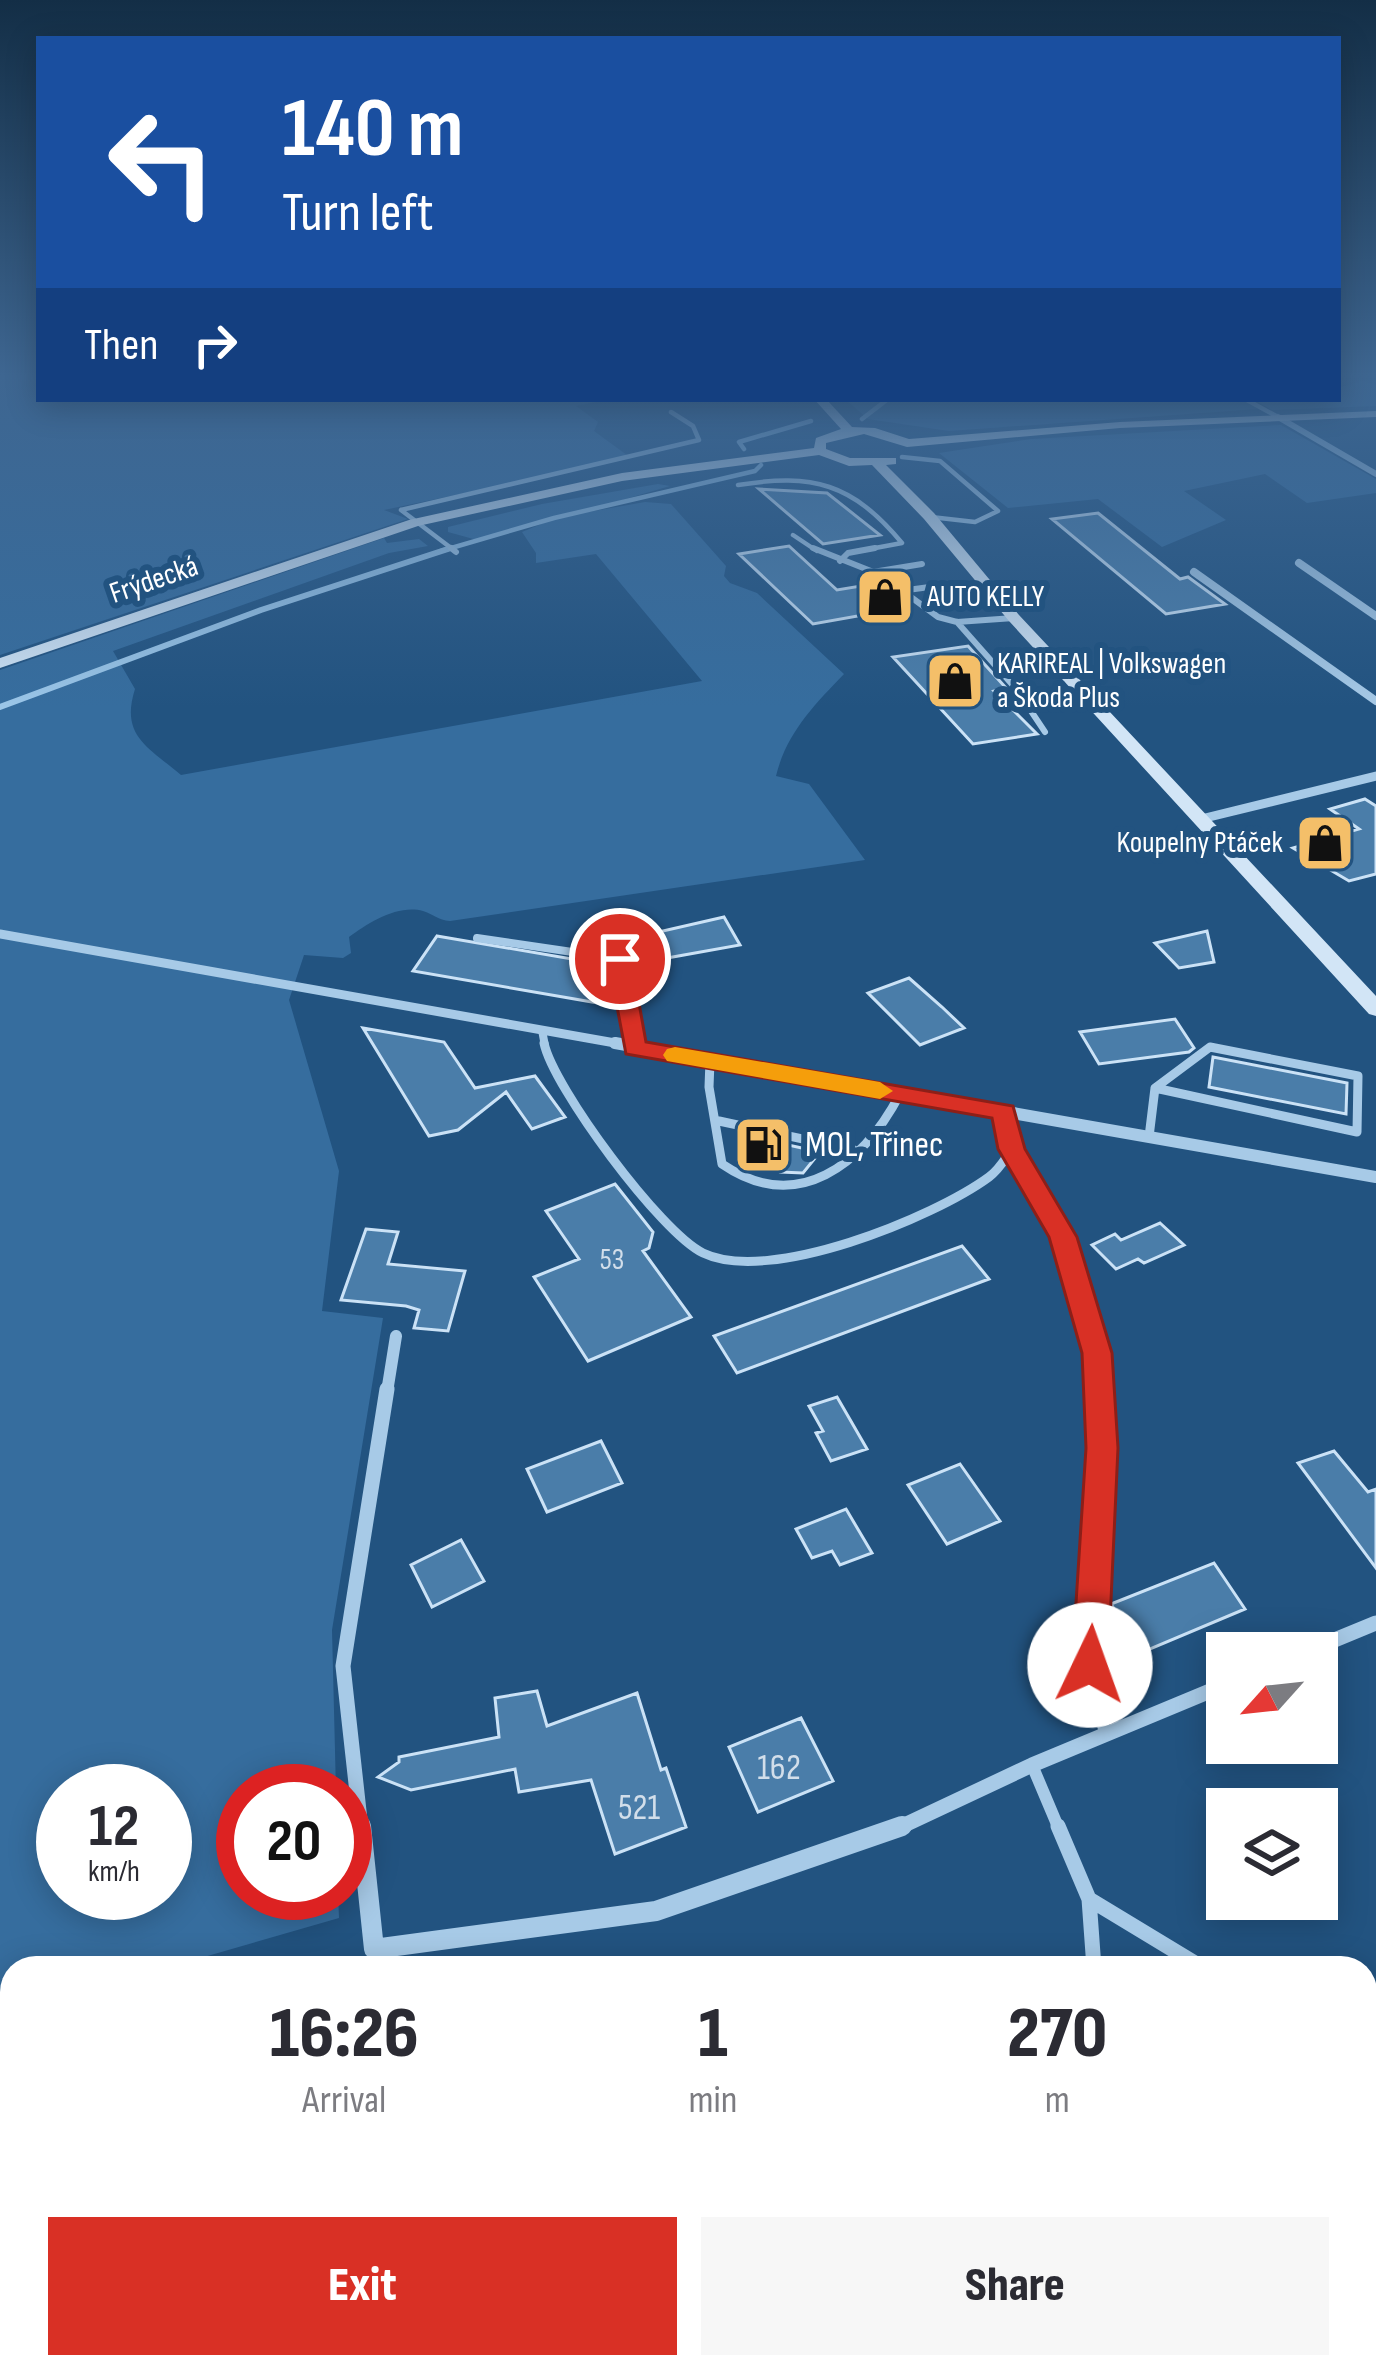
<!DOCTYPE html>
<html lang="en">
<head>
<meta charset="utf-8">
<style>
	body { margin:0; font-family:"Sofia Sans Condensed",sans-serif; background:#f7f7f7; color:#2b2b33; height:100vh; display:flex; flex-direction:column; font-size:45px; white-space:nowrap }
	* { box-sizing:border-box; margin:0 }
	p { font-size:39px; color:#7c7c81 }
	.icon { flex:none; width:66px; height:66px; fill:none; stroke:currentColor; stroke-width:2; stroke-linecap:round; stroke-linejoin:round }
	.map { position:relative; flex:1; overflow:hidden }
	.sheet { position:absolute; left:0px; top:1956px; width:1377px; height:423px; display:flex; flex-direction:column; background:#fff; border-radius:36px 36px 0 0; box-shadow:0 6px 30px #0003 }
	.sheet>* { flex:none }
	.top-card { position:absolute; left:36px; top:36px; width:1305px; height:366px; border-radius:0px; box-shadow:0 6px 30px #0003; background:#1a4fa0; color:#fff; overflow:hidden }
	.needle { width:78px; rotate:243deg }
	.fabs { position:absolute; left:1206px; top:1632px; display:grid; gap:24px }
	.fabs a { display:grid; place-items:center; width:132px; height:132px; border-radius:0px; background:#fff; box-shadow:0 6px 30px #0003; font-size:60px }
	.speed { position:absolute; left:36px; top:1764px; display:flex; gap:24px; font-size:60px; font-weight:700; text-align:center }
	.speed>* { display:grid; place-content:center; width:156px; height:156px; border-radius:50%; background:#fff; box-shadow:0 6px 30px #0003; line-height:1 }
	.speed small { font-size:30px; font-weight:400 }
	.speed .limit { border:18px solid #d22; background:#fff; color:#111 }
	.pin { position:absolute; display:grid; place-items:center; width:102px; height:102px; color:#fff; margin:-51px; border:6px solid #fff; border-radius:50%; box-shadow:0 3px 12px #0007 }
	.me { position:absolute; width:132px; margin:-66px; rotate:3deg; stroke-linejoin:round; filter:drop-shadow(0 0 9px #0008) }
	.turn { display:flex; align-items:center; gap:42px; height:252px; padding:0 48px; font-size:54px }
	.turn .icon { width:156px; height:156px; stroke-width:2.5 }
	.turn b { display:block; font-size:84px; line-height:102px }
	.then { display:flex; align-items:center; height:114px; padding:0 48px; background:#0003; gap:24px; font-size:45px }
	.eta { display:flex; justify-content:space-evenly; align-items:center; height:204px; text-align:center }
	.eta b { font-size:72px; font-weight:800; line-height:84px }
	.button { display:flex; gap:24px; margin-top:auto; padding:24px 48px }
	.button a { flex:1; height:138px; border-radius:0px; background:#d93025; color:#fff; font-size:48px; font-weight:800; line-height:138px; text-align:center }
	.button a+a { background:#f7f7f7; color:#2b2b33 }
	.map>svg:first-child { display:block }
	.green { fill:#366d9e; fill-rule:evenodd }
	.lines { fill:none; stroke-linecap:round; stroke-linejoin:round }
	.stream-far1 { stroke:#9bc6e8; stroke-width:4.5 }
	.stream { stroke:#9bc6e8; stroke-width:6 }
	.building { fill:#4a7da9; stroke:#cbe2f6; stroke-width:3 }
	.service-far5 { stroke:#a7cae7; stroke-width:4.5 }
	.service-far4 { stroke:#a7cae7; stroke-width:6 }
	.service-far3 { stroke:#a7cae7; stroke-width:8 }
	.service-far2 { stroke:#a7cae7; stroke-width:9 }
	.service-far1 { stroke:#a7cae7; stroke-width:12 }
	.service { stroke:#a7cae7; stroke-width:15 }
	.minor-far5 { stroke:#a7cae7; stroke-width:6 }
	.minor-far4 { stroke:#a7cae7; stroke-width:8 }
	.minor-far3 { stroke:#a7cae7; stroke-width:9 }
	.minor-far2 { stroke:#a7cae7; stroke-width:12 }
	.minor-far1 { stroke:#a7cae7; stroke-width:15 }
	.minor { stroke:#a7cae7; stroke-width:20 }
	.secondary { fill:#d2e5f6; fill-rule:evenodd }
	.route { fill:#d93025; stroke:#8d1f18; stroke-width:3 }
	.slow { fill:#f59e0b }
	.labels { text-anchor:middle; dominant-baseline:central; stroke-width:12; stroke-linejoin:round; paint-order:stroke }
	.far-street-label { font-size:30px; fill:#fff; stroke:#225380 }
	.far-poi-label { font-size:30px; fill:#fff; stroke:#225380; text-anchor:start }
	.number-label { font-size:30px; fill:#d2deea }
	.poi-label { font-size:36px; fill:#fff; stroke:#225380; text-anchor:start }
	.near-number-label { font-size:36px; fill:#d2deea }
</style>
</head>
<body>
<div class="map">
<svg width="1376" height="2377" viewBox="0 0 1376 2377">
	<rect width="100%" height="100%" fill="#225380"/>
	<!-- green -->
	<path class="green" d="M0,376H39V399H610L576,406L598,422L594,431L631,458L384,510L408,519L0,655Z
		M1363,381L1376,385V406L1272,410L1252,399H1338V388Z
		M845,399H1241L1258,409L949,431L868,419Z
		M1281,425L1376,479V493L1307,503L1265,474L1184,491L1226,520L1162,547L1098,499L1008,508L939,453L1031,439Z
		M658,484L670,486L571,515L645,502L671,504L726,566L724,576L730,583L757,593L844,674C814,705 786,734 776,776L809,784L865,860L450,921C438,920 433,914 423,911C398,904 368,923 349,937L351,953L343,958L304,955L289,1000L339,1171L322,1311L383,1318L332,1630L336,1791H243V1893H338L339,1918L166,1968H12V2012L0,2019V670L384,538L387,543L419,539L428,546L389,553L113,651L135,689C120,736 148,747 181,775L702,681L596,554L536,563V553L522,532L553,519L477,540L448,532V527L542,504ZM63,1791H165V1893H63Z"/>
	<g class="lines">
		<!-- stream-far1 -->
		<path class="stream-far1" d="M862,419L888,399
			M744,449L739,442L811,421
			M441,551L554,518L755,471L761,465"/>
		<!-- stream -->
		<path class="stream" d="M0,707L261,610L451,548"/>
	</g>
	<!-- building -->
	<path class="building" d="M759,489L827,493L880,535L823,544Z
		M1098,513L1180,579L1188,577L1225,604L1166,614L1052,519Z
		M789,546L837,590L879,583L908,607L813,624L739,554Z
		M968,646L1006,688L994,691L1037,734L973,744L893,657Z
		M1365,799L1376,806V874L1349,881L1293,848L1359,829L1330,809Z
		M724,917L740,945L667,958L654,933Z
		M1207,931L1214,962L1179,968L1155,943Z
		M437,936L613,966L614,971L598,1003L413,971Z
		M909,978L942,1007L964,1028L920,1045L868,993Z
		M1175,1019L1194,1048L1189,1052L1099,1064L1080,1032Z
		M363,1028L444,1042L475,1088L535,1076L565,1117L532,1129L506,1092L458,1130L429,1136Z
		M1213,1057L1347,1083L1346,1114L1209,1087Z
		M756,1138L820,1152L803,1173L780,1172L743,1156Z
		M615,1184L653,1232L649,1248L643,1251L691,1317L588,1361L534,1277L579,1259L546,1211Z
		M1160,1223L1184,1245L1144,1263L1138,1259L1116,1269L1092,1245L1115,1234L1121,1240Z
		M366,1229L398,1232L388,1264L465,1271L448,1331L414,1328L419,1310L406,1306L341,1300Z
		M962,1246L989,1279L737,1373L714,1336Z
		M837,1397L867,1449L831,1461L816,1433L823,1431L809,1406Z
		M601,1441L622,1483L547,1512L527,1469Z
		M1334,1451L1368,1492L1376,1489V1568L1298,1463Z
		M960,1464L1000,1521L947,1544L908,1485Z
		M846,1509L872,1553L840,1565L832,1551L812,1558L796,1529Z
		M461,1540L484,1581L432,1607L411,1565Z
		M1214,1563L1245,1609L1143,1652L1111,1604Z
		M537,1691L547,1726L637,1693L661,1770L666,1768L686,1827L615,1854L591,1780L519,1792L515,1769L411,1790L378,1777L399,1762V1757L499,1737L495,1698Z
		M801,1718L833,1781L758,1812L729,1747Z"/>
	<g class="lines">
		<!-- service-far5 -->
		<path class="service-far5" d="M1245,399L1278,417
			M902,457L940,461L998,511L975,522L931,517
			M738,485C813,473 852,483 902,543L859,551
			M401,510L699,440L693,426L671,412
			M401,510L455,551
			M793,535L817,551"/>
		<!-- service-far4 -->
		<path class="service-far4" d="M451,548L456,552
			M813,548L881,575L938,617L957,622L1014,618
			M840,561L848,553L875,548
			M873,572L922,564
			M900,591L937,586
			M957,622L1017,690L1045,732"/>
		<!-- service-far3 -->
		<path class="service-far3" d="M477,938L620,959L635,1046
			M542,1030L545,1046"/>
		<!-- service-far2 -->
		<path class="service-far2" d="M544,1043C553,1087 661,1233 703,1253C769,1285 933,1218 989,1177C999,1170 1005,1159 1012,1149
			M634,1043L635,1048
			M1210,1047L1358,1076L1357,1132L1155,1088Z
			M710,1061L709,1087L722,1164C798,1216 863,1164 900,1094
			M1004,1112C1016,1168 1043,1190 1063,1238C1083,1285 1096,1342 1099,1392
			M719,1121L854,1150
			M1149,1137L1155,1088"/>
		<!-- service-far1 -->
		<path class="service-far1" d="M1099,1389L1102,1448L1090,1665L1105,1734
			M1032,1765L1059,1829"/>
		<!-- service -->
		<path class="service" d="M1058,1826L1089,1899L1094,1968
			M1089,1899L1203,1968
			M1365,2171L1376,2190"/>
		<!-- minor-far5 -->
		<path class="minor-far5" d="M1278,417L1376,474"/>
		<!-- minor-far4 -->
		<path class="minor-far4" d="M1299,563L1376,616
			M1194,572L1376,701"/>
		<!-- minor-far3 -->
		<path class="minor-far3" d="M1201,819L1376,776
			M0,934L632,1046"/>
		<!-- minor-far2 -->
		<path class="minor-far2" d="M615,1043L1376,1177
			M387,1392L396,1336"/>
		<!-- minor-far1 -->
		<path class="minor-far1" d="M1303,1653L1376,1623
			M361,1829L343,1666L387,1389
			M896,1829L1032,1765L1227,1684"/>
		<!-- minor -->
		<path class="minor" d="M361,1826L374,1949L656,1911L902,1826"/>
		<!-- secondary -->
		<path class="secondary" d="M814,399H826L852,427L875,428L909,439L1120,422L1376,411V417L1120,428L907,447L864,434L826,443V449L850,458H896V464L886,465L934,513L1019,615L1376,996V1016L1369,1014L1009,621L924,519L872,465L849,466L819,455L622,481L418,526L0,668V658L409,520L622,473L814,448L816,438L841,429Z"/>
	</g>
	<!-- sky -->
	<linearGradient id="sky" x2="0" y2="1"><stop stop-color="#132e46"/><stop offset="0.53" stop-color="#3e6691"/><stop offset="1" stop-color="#3e6691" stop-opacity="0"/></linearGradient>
	<rect width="1376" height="708" fill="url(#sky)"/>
	<!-- route -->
	<path class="route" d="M620,952L631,959L646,1042L1013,1106L1025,1149L1077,1237L1112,1353L1118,1448L1108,1665L1102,1677L1090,1682L1077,1677L1072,1665L1086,1448L1082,1353L1049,1237L998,1149L992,1118L626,1054L608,959Z"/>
	<!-- slow -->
	<path class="slow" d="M675,1047L880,1082L893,1091L880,1099L667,1061L663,1055L667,1049Z"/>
	<!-- icons -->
	<defs>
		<g id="shop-square" transform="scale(3)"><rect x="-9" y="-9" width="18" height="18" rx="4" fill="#f4bf69" stroke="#225380"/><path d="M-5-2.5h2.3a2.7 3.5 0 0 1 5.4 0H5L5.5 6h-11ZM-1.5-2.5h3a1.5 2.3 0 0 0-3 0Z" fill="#111"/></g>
		<g id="fuel-square" transform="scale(3)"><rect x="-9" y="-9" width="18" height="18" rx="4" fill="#f4bf69" stroke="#225380"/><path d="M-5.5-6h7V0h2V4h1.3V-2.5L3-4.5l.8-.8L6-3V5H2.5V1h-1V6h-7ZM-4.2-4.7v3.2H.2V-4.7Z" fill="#111"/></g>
	</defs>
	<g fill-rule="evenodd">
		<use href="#shop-square" x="885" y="597"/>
		<use href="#shop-square" x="955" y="681"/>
		<use href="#shop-square" x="1325" y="843"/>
		<use href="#fuel-square" x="763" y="1145"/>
	</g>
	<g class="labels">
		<!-- far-street labels -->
		<g class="far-street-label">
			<text transform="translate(154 580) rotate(-19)">Frýdecká</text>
		</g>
		<!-- far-poi labels -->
		<g class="far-poi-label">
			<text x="927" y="597">AUTO KELLY</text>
			<text x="997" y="664">KARIREAL | Volkswagen<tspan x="997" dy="34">a Škoda Plus</tspan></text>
			<text x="1283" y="843" text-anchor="end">Koupelny Ptáček</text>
		</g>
		<!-- number labels -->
		<g class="number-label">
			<text x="612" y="1260">53</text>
		</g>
		<!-- poi labels -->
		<g class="poi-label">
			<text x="805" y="1145">MOL, Třinec</text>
		</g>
		<!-- near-number labels -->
		<g class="near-number-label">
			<text x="779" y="1768">162</text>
			<text x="639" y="1808">521</text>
		</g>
	</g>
</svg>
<div class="fabs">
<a><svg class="needle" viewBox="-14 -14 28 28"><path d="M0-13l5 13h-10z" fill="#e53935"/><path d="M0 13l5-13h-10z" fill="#7c7c81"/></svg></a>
<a><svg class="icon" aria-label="layers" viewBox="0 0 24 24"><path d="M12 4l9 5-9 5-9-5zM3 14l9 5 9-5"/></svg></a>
</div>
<div class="speed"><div>12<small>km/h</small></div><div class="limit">20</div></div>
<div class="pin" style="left:620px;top:959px;background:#d93025"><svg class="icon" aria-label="arrive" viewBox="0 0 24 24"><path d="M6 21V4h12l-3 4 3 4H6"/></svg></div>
<svg class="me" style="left:1090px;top:1665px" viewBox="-20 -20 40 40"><circle r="19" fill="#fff"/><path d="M0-13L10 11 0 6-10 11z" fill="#d93025"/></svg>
<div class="top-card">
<div class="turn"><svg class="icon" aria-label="left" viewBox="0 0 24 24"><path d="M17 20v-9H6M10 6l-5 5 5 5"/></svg><div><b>140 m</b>Turn left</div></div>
<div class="then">Then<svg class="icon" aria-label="right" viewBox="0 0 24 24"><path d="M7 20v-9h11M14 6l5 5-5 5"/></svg></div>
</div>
<section class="sheet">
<div class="eta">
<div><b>16:26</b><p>Arrival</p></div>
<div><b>1</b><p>min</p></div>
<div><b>270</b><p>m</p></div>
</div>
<div class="button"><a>Exit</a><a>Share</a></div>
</section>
</div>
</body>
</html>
